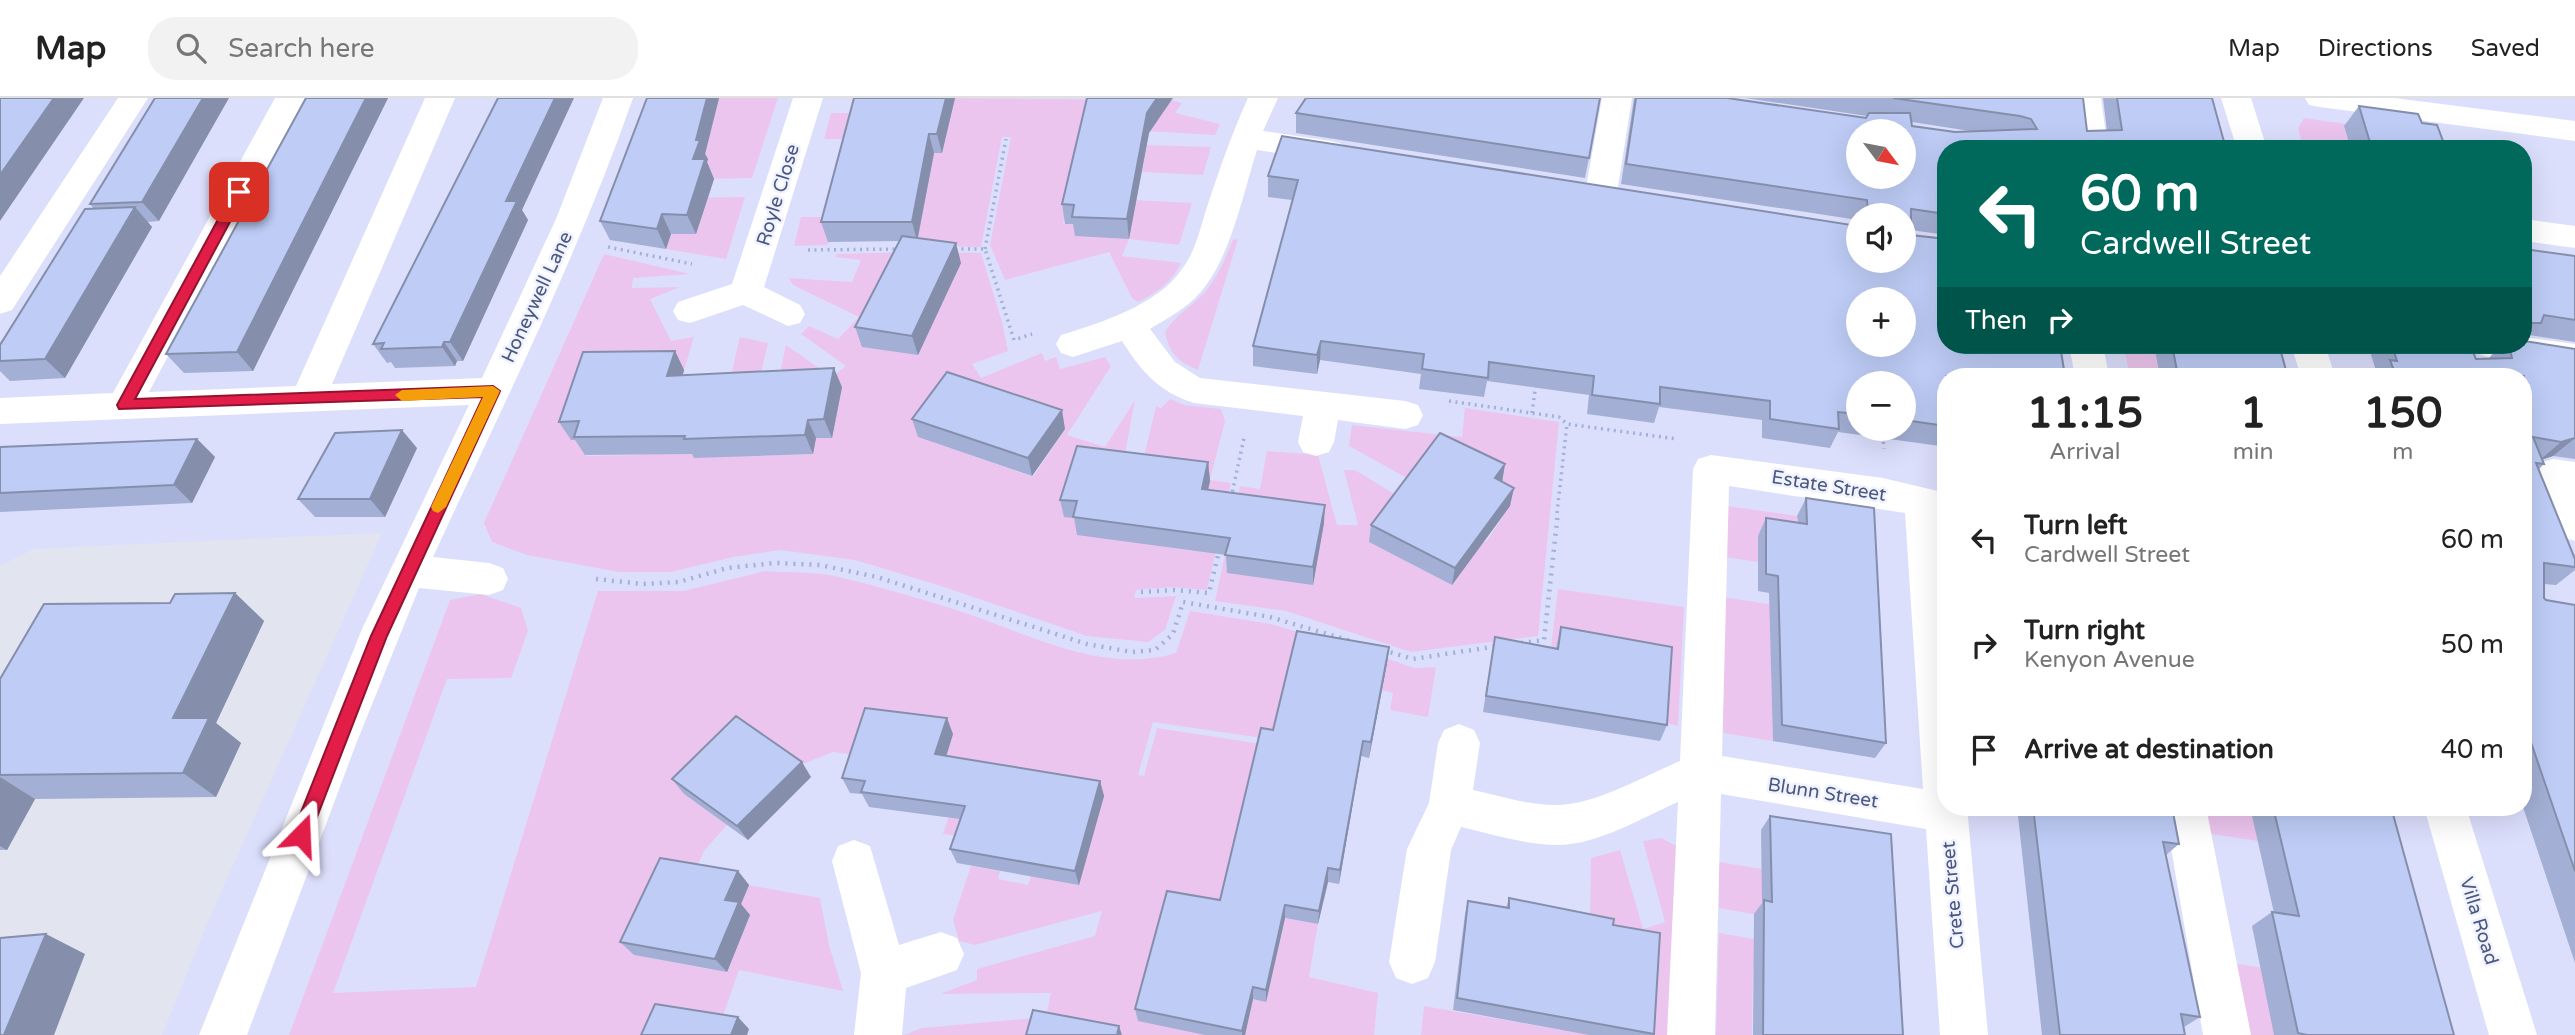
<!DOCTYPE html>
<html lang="en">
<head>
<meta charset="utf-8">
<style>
	body { margin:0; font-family:"Varela Round",sans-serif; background:#f2f2f2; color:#222; height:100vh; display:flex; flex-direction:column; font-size:26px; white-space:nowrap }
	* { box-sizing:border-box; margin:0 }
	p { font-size:23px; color:#767676 }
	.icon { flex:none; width:38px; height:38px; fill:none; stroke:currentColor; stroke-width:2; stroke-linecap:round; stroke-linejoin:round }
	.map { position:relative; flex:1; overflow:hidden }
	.details { position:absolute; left:1937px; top:270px; width:595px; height:448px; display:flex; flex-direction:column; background:#fff; border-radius:28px; box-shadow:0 7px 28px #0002 }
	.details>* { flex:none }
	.banner { position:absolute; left:1937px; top:42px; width:595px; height:214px; border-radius:28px; box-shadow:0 7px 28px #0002; background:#00695c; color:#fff; overflow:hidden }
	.needle { width:46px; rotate:122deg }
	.fabs { position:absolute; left:1846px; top:21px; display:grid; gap:14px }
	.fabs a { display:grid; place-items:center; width:70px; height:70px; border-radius:50%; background:#fff; box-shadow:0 7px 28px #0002; font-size:35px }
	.pin { position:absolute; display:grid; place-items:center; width:60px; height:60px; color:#fff; margin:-30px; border-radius:14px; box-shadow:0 4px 10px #0006 }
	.me { position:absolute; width:77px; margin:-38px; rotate:21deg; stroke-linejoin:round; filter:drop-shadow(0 0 5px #0008) }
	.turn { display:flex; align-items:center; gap:24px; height:147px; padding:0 28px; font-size:32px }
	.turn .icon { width:91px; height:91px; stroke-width:2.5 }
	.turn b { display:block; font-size:49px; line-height:60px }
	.then { display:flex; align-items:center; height:66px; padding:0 28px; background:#0003; gap:14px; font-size:26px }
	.eta { display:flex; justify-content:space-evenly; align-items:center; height:119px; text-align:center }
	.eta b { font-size:42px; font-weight:700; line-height:49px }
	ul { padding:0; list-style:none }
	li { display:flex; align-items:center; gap:21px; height:105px; padding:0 28px }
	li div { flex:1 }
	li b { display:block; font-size:26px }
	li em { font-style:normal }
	header { display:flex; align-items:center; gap:42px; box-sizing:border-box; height:98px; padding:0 35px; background:#fff; border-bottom:2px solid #e0e0e0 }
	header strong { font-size:33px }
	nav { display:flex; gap:38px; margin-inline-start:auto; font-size:24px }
	.search { width:490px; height:63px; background:#f2f2f2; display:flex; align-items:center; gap:18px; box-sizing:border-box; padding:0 24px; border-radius:28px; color:#767676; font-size:26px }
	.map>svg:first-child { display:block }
	.residential { fill:#dcdffc; fill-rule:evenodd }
	.industrial { fill:#e2e4ef }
	.green { fill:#ecc5ee; fill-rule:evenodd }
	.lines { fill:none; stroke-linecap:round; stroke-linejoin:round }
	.path-far1 { stroke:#a0b0dc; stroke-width:3.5; stroke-dasharray:2 4.5; stroke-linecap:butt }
	.path { stroke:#a0b0dc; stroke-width:4.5; stroke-dasharray:2 6; stroke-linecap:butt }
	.minor { fill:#fff; fill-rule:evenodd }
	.wall { fill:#a3afd4; fill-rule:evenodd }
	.shaded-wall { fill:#858fac }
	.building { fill:#beccf6; stroke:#858fac; stroke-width:2; fill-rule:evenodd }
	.route { fill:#e11d48; stroke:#92132f; stroke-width:2 }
	.slow { fill:#f59e0b }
	.labels { text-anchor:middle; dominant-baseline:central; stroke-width:5; stroke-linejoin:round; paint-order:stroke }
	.street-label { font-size:19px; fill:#49587c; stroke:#f1f2ff }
</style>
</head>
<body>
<header>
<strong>Map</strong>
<div class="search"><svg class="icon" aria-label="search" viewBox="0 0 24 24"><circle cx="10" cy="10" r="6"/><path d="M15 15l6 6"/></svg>Search here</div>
<nav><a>Map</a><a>Directions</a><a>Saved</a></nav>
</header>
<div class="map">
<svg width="2575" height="937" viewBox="0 0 2575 937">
	<rect width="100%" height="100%" fill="#e9eafe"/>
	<!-- residential -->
	<path class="residential" d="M0,0H2575V937H0ZM1858,33H1904V79H1858ZM1946,51H2524V247H1946ZM1858,117H1904V163H1858ZM1858,201H1904V247H1858ZM1946,278H2524V709H1946ZM1858,285H1904V331H1858Z"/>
	<!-- industrial -->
	<path class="industrial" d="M382,435L208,823L162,937H0V468L33,451Z"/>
	<!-- green -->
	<path class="green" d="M718,0H778L752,80L693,81Z
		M943,0L1171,2L1182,5L1175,15L1220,26L1215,37L1145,33L1069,96L1063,126H1077L1136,102L1192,105L1179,147L1129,141L1122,158L1181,165C1171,185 1158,194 1138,204L1132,200L1109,154L1005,182L990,147L1011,39H1002L981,149L934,148L915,143Z
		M831,15H861L855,41H824Z
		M2304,20L2354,27L2344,29L2351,51H2304L2298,30Z
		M1147,47L1211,49L1203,77L1142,74Z
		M745,99L726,161L666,151L684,100Z
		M801,119H835L828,147L794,148Z
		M1238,141L1198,272C1178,264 1169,255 1165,234C1175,217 1191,209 1204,195C1218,179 1225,161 1233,142Z
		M908,154L981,155L1002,224L1008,253L972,266L981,280L1042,255L1045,263L1056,259L1060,271L1105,259L1111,268L1067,337L1105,349L1135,302L1122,372L1081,421L1171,434L1167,449L1194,453L1140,375L1156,308L1161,310L1170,301L1184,307L1221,311L1225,323L1210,382L1231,385L1207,492L1172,489L1136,492L1134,500L1176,498L1165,532L1148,544L1087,538L941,488L855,462L780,452L733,459L671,474H619L527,457L492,444L484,425L604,156L690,176L633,180L632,190L680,189L650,201L671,243L694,239L684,272L594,273L571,342H590L586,358L639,357L645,338L754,358L813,356L816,340L832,339L841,290L727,295L740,239L768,245L759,284L778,285L786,247L832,279L846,268L801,236L809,228L838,241L859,219L793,187L789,180L852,184L861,162L835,159L837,156ZM1065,331L1033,379L919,339Z
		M2124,247H2174L2196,278H2150L2129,275Z
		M1465,310L1559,324L1538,538L1411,554L1286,513L1215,503L1240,388L1260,391L1267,353L1318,357L1337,427H1358L1344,372H1355L1401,400L1369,444L1452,487L1465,433L1486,444L1510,408L1491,398L1414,384L1349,348L1352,327L1462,339Z
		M1727,408L1797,418L1798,444L1758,464L1725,459Z
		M765,473C787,475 812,473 834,478C874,487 915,499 953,511C1024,533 1101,578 1176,555L1190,513L1271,526L1388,561L1414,570L1436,569L1428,619L1390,612L1393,595L1381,592L1275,642L1153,624L1138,677L1144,678L1157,630L1261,646L1271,818L1318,826L1309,879L1378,895L1374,937H1245L1253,901L1266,903L1275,863L1205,937H905L921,930L1046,919L1051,895L940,896L977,882V871L1095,838L1102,813L975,847L959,843L953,822L971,768L1000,773L998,781L1028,787L1031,778L1079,786L965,739L943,736L956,697L862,658L833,654L796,669L684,696L727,727L704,753L693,777L634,857L714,872L725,846L737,848L750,818L737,815L749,787L820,800L829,847L843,893L739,872L720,926L660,937H289L450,502L481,496L521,510L528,533L511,580L447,581L333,895L476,889L598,493H684Z
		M1558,491L1684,509L1678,628L1661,624L1556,547L1554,567L1551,550Z
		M1724,499L1798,511L1771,550L1773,643L1723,635Z
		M2202,709H2273L2258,743L2207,735Z
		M1661,740L1680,750L1672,937H1647L1590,826L1591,760L1620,752L1643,831L1665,824L1643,743Z
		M1719,764L1799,777L1764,818L1719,810Z
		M1719,835L1800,849L1801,879L1753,871L1752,937H1716Z
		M2231,865L2278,872L2291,937H2244Z
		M1424,908L1590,937H1421Z"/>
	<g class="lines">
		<!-- path-far1 -->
		<path class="path-far1" d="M608,149L692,166
			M955,151H985L1014,242L1032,236
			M985,151L1006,41
			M808,152L900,151
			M1449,303L1559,319L1567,326L1677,341
			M1532,315L1536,285
			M1882,331L1884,351
			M1231,400L1244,340
			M1557,415L1567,326"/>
		<!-- path -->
		<path class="path" d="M596,481L643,486L679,484L727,470L775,465L820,467L877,479L1087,546L1132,554L1155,552L1173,536L1183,504L1270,519L1351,543
			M1141,494L1174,492L1209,495L1219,453
			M1521,545L1544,542L1558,414
			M1383,552L1413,561L1498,548"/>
		<!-- minor -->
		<path class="minor" d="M118,0H148L12,212L0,216V178Z
			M275,0H305L149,294L296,288L425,0H455L332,286L482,280L556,121L603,0H633C578,158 503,307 433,459L489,465L503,470L508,481L503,492L489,497L419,490L356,646L247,937H199L362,531L469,307L0,326V300L113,295Z
			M793,0H823L764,189L800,207L805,216L800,225L788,228L743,207L690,225L678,222L673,213L678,204L732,186Z
			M1248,0H1278L1263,33L1331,43L1342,46L1346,53L1342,60L1331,63L1257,52C1242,98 1230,166 1195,200C1182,213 1164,222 1150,231L1175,264L1200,280L1405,303L1418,307L1423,317L1418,327L1405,331L1338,322L1334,344L1329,354L1316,358L1303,354L1298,344L1303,318L1194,305C1159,294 1141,273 1122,243L1073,259L1061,255L1056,246L1061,237C1100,225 1158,207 1182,171C1196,153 1201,127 1208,106C1220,70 1232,35 1248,0Z
			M1602,0H1632L1617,95L1612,102L1601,106L1590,102L1585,95Z
			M2071,0H2101L2108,51H2078Z
			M2221,0H2251L2267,51H2237Z
			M2305,0H2394L2575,23V43L2320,9L2309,7Z
			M2524,121L2575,128V150L2524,143Z
			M2524,239L2575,246V272L2491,260L2479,256L2474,247H2524Z
			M2069,247H2103L2109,278H2075Z
			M2291,247H2325L2335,278H2301Z
			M1711,357L1883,380L1946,395V425L1943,424L1946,472V709H1967L1988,937H1940L1926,731L1721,696L1715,937H1667L1678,704C1641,720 1598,747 1557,747C1525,747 1492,736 1461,729L1451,752L1435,864L1428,880L1412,886L1396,880L1389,864L1407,751L1429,705L1438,645L1444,632L1459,626L1474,632L1480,645L1473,692C1501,698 1530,708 1558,707C1597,706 1644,678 1680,663L1693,371L1698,361ZM1729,388L1905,415L1923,691L1722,658Z
			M2553,361L2575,364V443L2562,439L2535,375L2540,365Z
			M2164,709H2206L2251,937H2203Z
			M2424,709H2466L2537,937H2489Z
			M854,742L870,748L899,847L941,834L957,840L964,856L957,872L906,890L902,937H854L861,875L832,763L838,748Z"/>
	</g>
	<!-- wall -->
	<path class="wall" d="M155,0L159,123L148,124L152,129L65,280L10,283L0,273V247L94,111L90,106Z
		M306,0H388L253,273L184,275L166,256Z
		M647,0H719L705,56L708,61L707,64L714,81L696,136H671L666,151L610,142L600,123Z
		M854,0H955L942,55H934L918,140L961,165L918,257L862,249L855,229L899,143L828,144L821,124Z
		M1634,0H1727L1866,20L1867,18L1745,0H2083L2087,33H2107L2103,0H2212L2226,51H1946V137L1911,132V137L1946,278V374H1943L1940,348L1838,334L1830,350L1762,340V322L1659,309L1654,325L1587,316L1589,297L1487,283L1484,299L1419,291L1421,276L1320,262L1317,276L1253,268V248L1292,102L1268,99V78L1282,38L1858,163L1904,117H1858V124V122L1621,86ZM1912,24L1976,34H1955L1912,28ZM1858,285H1904V331H1858Z
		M2359,8L2422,25L2446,51H2351L2344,28Z
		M1296,15L1589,60L1585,80L1296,35Z
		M1149,35L1129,141L1075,138L1073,126H1065L1062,106Z
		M522,112L528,122L463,263H457L455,268L395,270L391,264L387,265L373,246Z
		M2524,151L2575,158V244L2529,237L2524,242Z
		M2154,247H2279L2287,276L2285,278H2160Z
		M2368,247H2470L2476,261H2488L2501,247H2524L2575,251V361L2553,358L2542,362L2544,366L2539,371L2575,461V472L2556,487L2544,486V500L2546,502L2575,507V865L2523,709L2524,278H2376L2377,276Z
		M675,253L684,272L683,277L842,289L832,340H816L813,356L694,360L692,356L585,357L575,342H571L559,324Z
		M912,321L1065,331L1032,378L918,339Z
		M197,341L215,359L192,405L0,414V349Z
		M417,350L385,419H315L298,401Z
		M1208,364L1210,383L1208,392L1324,425L1313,487L1227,475L1226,457L1077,437L1074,420L1064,419L1060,402Z
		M1505,366L1502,384L1510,408L1452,487L1369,444L1371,427Z
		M1806,400L1886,645L1875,660L1773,643L1769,495L1758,493V438L1766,420L1798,424L1797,418Z
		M235,495L264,523L216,625L241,645L216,699L35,701L7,752H0V581L170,505Z
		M1561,529L1667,627L1660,643L1483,614L1492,556L1495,539L1556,550Z
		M1387,565L1369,660L1361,658L1339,786L1328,784L1318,826L1285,820L1266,904L1253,901L1245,937H1205L1138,923L1135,911L1220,802L1273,632Z
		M953,636L946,658L1100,683L1104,698L1079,787L957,765L950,751L960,721L869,709L862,696L850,695L842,680Z
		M811,679L748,742L684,696L672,681Z
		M2017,709H2172L2179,746L2166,757L2200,919L2184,929L2185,937H2042Z
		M2250,709H2391L2454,937H2274L2252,828L2272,814L2274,815Z
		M1770,718L1903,937H1753L1754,816L1762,805L1761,732Z
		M738,773L749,787L741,806L750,817L727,874L634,857L620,844Z
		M1509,800L1613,827L1654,936L1653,937H1589L1453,912L1465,816L1468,803L1506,810Z"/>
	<!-- shaded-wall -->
	<path class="shaded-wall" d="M54,0H84L0,123V77Z
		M203,0H229L159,123L142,104Z
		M366,0H388L253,273L237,254Z
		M555,0H574L522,112L528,122L463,263L450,244L506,103Z
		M707,0H719L705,56L708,61L707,64L714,81L696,136L687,117L696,42Z
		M946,0H955L942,55L937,36Z
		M1157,0H1173L1149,35L1129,141L1127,121L1147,15Z
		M929,36L934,55L917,143L912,124Z
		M135,109L152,129L65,280L45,261Z
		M662,116L671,136L666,151L657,131Z
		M956,145L961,165L918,257L912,238Z
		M1321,243L1320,262L1317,276V257Z
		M444,244L457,263L455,268L442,249Z
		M675,253L684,272L677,297L667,278Z
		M834,270L842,289L832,340L824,321Z
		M1062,312L1065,331L1032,378L1028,360Z
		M808,322L816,340L813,356L805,337Z
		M402,332L417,350L385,419L370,401Z
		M2575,340L2553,358L2540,362L2561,344Z
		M197,341L215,359L192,405L174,387Z
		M1208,364L1210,383L1204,409L1202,391Z
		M1505,366L1502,384L1495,380Z
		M1514,390L1510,408L1452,487L1455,470Z
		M1325,407L1324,425L1313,487V469Z
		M235,495L264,523L216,625L241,645L216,699L183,675L173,620Z
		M1389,549L1387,565L1369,660L1371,644Z
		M947,620L953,636L942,672L935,656Z
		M1363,643L1361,658L1339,786L1340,772Z
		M802,664L811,679L748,742L737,728Z
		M0,679L35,701L7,752L0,748Z
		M1100,683L1104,698L1079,787L1075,773Z
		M1328,770V784L1318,826L1319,813Z
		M738,773L749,787L741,806L750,817L727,874L715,861L725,802Z
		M1285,807V820L1266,904V892Z
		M46,836L85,856L54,937H4Z
		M1253,889V901L1245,937H1242V933Z
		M738,919L749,931L747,937H731Z
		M1119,928L1122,937H1117Z"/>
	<!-- building -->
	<path class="building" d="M0,0H54L0,77Z
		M155,0H203L142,104L90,106Z
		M306,0H366L237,254L166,256Z
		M498,0H555L506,103H517L450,244H444L442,249L381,251L384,245L373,246Z
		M647,0H707L696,42H700L693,61H705L687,117L662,116L657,131L600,123Z
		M854,0H946L937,36H929L912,124H821Z
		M1087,0H1157L1147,15L1127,121L1072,119L1074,107L1062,106Z
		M1306,0H1600L1589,60L1296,15Z
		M1636,0H1727L1866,20L1869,15H1910L1912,28L1955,34L2037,31L2031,21L2020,18L1893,0H2083L2087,33L2122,32L2117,0H2212L2226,51H1946V116L1911,111V137L1946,141V247H2060L2065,278H1946V328L1904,322V285H1858V316L1838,314L1839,331L1770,321V303L1660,289V306L1592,297L1594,278L1489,264L1488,280L1422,271L1424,256L1321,243L1317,257L1253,248L1298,82L1268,78L1282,38L1858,128V163H1904V117H1868L1867,102L1626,66ZM1858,33H1904V79H1858ZM1858,201H1904V247H1858Z
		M2359,8L2418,16L2422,25L2437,27L2446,51H2372Z
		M135,109L45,261L0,263V247L85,111Z
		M902,138L956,145L912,238L855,229Z
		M2524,151L2575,158V222L2544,217L2541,225H2524Z
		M2524,243L2575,251V340L2561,344L2533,339L2544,366L2536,365L2575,461V469L2544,465V500L2546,502L2575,507V773L2524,624V278H2396L2390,262L2397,263L2392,247H2470L2476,261L2512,260L2509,247H2524Z
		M2172,247H2279L2287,276L2269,274L2270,278H2178Z
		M675,253L667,278L834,270L824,321L808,322L805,337L684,341L685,338L574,339L579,323L559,324L583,254Z
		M947,274L1062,312L1028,360L912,321Z
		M402,332L370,401H298L335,335Z
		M1440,335L1505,366L1495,380L1514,390L1455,470L1371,427Z
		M197,341L174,387L0,395V349Z
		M1077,348L1208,364L1202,391L1325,407L1313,469L1225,457L1230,440L1073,419L1077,403L1060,402Z
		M1806,400L1874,410L1886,645L1782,627L1778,478L1766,476V420L1807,426Z
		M235,495L173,620H209L183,675L0,677V581L44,506L170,505L175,496Z
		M1561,529L1672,549L1667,627L1486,598L1495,539L1558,551Z
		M1297,533L1389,549L1371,644L1363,643L1340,772L1328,770L1319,813L1285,807L1266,892L1253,889L1242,933L1135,911L1167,793L1220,802L1261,630L1273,632Z
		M865,610L947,620L935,656L1100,683L1075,773L950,751L965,708L861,694L865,683L842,680Z
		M736,618L802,664L737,728L672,681Z
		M2033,709H2172L2179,746L2163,744L2200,919L2181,916L2185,937H2060Z
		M2273,709H2391L2454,937H2307L2298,935L2272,814L2299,818Z
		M1770,718L1891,736L1903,937H1763L1764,802L1772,804Z
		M660,760L738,773L725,802L739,804L715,861L620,844Z
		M1509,800L1614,821L1613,827L1660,835L1654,936L1457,900L1468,803L1509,810Z
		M46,836L4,937H0V840Z
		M655,906L738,919L731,937H641Z
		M1033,912L1119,928L1117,937H1026Z"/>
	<!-- route -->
	<path class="route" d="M239,89L246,94L135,301L493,288L500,293L387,538L310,737L307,743L301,746L295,743L292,737L371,538L483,299L119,311L117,307L233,94Z"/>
	<!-- slow -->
	<path class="slow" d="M493,288L500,293L446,409L438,415L433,413L431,409L483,299L402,303L395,297L402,292Z"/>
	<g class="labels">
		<!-- street labels -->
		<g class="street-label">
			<text transform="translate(778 97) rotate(-73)">Royle Close</text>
			<text transform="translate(537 199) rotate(-65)">Honeywell Lane</text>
			<text transform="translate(1829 388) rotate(9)">Estate Street</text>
			<text transform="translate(1823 695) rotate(9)">Blunn Street</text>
			<text transform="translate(1953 797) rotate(-95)">Crete Street</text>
			<text transform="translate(2479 823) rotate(73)">Villa Road</text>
		</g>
	</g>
</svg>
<div class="fabs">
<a><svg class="needle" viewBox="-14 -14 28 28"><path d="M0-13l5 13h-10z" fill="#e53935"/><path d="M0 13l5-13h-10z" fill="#767676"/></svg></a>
<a><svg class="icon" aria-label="sound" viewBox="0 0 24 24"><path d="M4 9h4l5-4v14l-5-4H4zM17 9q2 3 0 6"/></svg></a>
<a>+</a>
<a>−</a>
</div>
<div class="pin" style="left:239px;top:94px;background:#d93025"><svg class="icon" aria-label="arrive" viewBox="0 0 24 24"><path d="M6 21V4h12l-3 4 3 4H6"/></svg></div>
<svg class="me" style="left:301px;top:737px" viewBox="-20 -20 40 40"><path d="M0-17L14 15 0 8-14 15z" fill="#e11d48" stroke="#fff" stroke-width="4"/></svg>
<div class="banner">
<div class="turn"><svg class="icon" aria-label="left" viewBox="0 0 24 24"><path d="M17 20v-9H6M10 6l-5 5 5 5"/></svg><div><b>60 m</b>Cardwell Street</div></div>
<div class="then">Then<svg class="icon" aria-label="right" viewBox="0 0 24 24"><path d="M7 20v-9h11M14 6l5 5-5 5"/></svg></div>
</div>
<section class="details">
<div class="eta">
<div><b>11:15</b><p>Arrival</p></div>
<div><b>1</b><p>min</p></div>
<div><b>150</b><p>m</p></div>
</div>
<ul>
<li><svg class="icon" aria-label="left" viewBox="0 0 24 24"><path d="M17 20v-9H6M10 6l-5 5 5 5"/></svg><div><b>Turn left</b><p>Cardwell Street</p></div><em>60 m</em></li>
<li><svg class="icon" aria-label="right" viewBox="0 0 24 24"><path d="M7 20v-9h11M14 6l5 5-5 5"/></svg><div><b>Turn right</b><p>Kenyon Avenue</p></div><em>50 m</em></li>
<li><svg class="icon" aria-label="arrive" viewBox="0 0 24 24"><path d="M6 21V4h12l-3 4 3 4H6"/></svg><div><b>Arrive at destination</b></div><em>40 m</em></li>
</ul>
</section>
</div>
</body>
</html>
